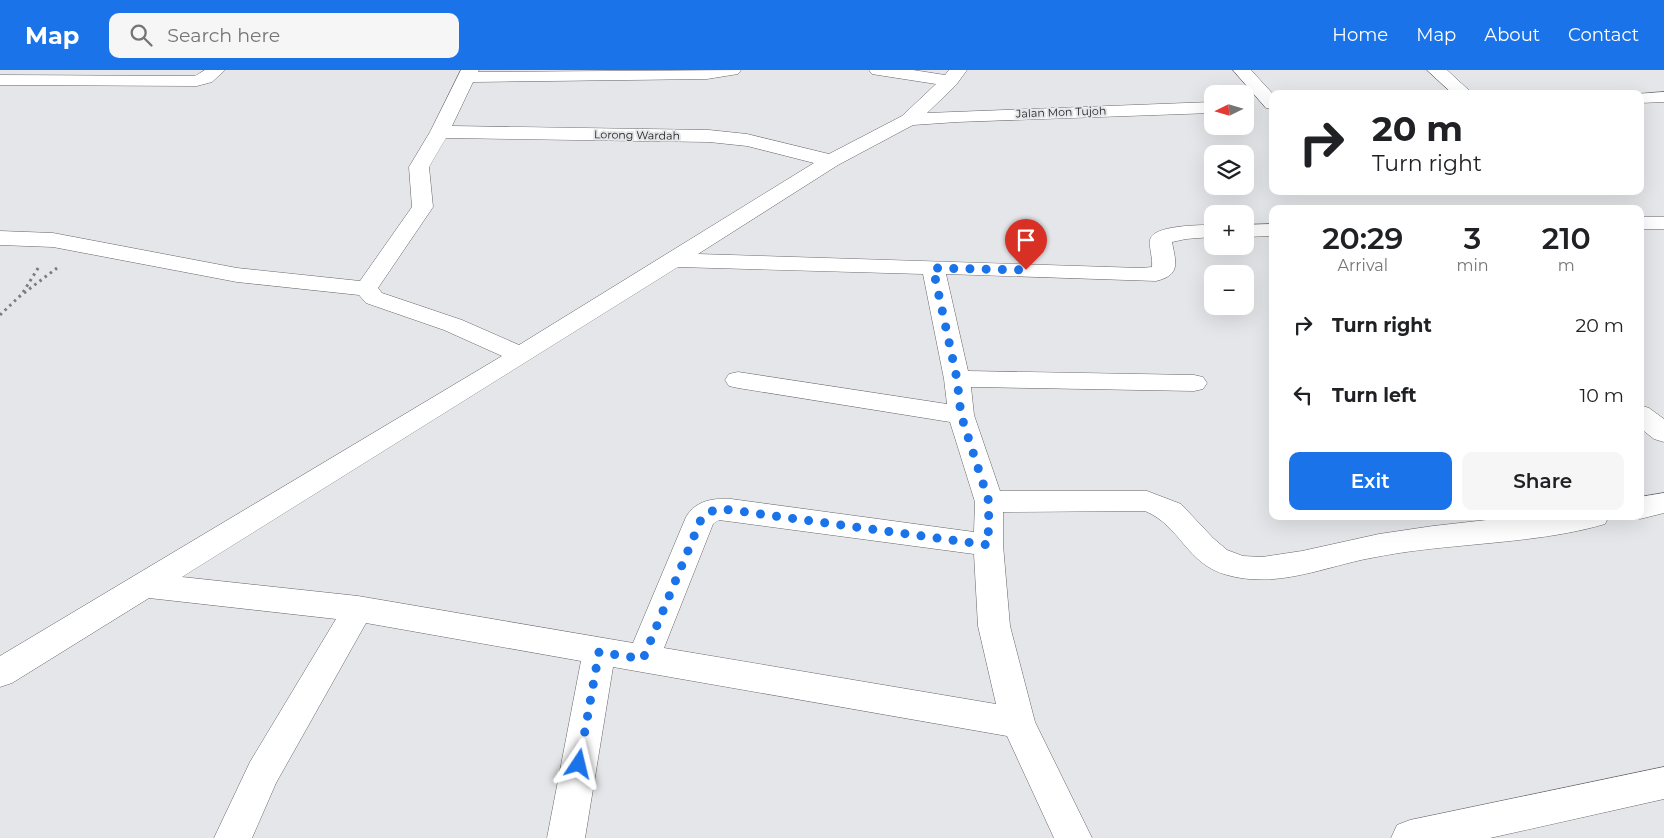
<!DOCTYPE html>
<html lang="en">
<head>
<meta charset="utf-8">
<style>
	body { margin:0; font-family:Montserrat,sans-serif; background:#f6f6f6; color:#202124; height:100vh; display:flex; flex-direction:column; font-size:19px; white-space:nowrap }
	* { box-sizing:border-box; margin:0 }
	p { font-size:16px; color:#757577 }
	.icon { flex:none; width:28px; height:28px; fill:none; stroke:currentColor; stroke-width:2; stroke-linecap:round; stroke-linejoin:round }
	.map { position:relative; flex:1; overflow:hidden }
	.side { position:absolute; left:1269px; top:135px; width:375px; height:315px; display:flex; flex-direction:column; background:#fff; border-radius:10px; box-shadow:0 5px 20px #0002 }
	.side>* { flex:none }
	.guide { position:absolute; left:1269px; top:20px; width:375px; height:105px; border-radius:10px; box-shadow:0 5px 20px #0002; background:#fff; color:#202124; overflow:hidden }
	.needle { width:32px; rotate:265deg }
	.fabs { position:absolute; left:1204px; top:15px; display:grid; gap:10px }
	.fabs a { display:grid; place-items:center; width:50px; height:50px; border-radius:10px; background:#fff; box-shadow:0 5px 20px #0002; font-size:25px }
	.pin { position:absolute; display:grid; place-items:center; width:42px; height:42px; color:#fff; margin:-51px -21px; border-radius:50% 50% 50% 0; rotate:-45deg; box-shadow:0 0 5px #0007 }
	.pin .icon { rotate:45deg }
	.me { position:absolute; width:55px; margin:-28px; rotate:10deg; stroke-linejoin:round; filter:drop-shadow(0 0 4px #0008) }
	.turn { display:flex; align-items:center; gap:18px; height:105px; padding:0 20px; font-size:22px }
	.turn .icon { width:65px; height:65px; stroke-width:2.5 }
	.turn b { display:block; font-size:35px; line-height:42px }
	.eta { display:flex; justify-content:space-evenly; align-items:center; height:85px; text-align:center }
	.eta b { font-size:30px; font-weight:600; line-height:35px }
	.button { display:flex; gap:10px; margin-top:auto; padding:10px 20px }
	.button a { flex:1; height:58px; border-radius:10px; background:#1a73e8; color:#fff; font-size:20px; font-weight:600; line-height:58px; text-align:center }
	.button a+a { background:#f6f6f6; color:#202124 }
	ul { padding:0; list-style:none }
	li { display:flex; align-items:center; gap:15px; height:70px; padding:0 20px }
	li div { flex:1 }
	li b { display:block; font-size:19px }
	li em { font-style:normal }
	header { display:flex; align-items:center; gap:30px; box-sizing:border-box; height:70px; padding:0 25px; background:#1a73e8; color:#fff }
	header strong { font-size:24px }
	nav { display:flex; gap:28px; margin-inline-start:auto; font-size:18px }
	.search { width:350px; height:45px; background:#f6f6f6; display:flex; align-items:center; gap:12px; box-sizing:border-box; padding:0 18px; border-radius:10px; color:#757577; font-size:19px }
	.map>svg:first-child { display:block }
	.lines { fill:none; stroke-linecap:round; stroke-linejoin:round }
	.minor-casing { stroke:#656568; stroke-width:1 }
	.path { stroke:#7b7c7e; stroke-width:3; stroke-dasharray:2.5 4; stroke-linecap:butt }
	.minor { fill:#fff; fill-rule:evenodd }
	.route { stroke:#1a73e8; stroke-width:9; stroke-dasharray:0 16.2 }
	.labels { text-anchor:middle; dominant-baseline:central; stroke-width:4; stroke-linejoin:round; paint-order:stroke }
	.far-street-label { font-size:11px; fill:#1b1b1c; stroke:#e5e6e9 }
</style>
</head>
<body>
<header>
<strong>Map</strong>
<div class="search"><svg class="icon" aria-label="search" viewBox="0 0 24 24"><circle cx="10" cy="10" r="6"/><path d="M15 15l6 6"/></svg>Search here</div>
<nav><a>Home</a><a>Map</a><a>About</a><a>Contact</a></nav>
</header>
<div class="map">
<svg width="1664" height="768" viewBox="0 0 1664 768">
	<rect width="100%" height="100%" fill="#e5e6e9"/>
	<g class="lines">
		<!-- minor casing -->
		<g class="minor-casing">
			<path id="minor" d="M205,0H225L212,12L197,16L0,15V5L195,6Z
				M461,0H479L478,2L741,0L738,4L707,9L473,12L452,56L709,60L747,64L829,84L902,46L936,14L878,5L872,4L869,0H913L945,5L949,0H967L956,15L927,43L1212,32V43L957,52L913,55L838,95L698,184L1141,198L1152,197C1153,188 1149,179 1150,170C1152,155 1201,155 1212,155V167L1186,169L1172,172C1176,193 1181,205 1156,211L946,204L968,301L1194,305L1203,307L1207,313L1203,319L1194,321L971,317L974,345L1000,421H1147L1181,434L1213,468L1227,480L1243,486L1262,487L1302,481L1379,464L1433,456L1522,446H1609L1605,454C1545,472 1469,473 1406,482C1391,484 1376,487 1361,490C1317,500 1273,518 1227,505C1186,494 1181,456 1145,441L1003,442V475L1010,556L1035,652L1092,768H1054L1007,666L613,597L585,768H547L581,591L366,553L276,713L252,768H214L250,692L336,549L149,528L12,613L0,617V586L502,286L444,260L366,233L359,225L237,212L53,177L0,175V161L53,163L237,198L360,211L412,137L409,97L430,62ZM446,68L709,72L747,76L814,93L519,275L462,250L382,223L378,218L433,137L429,97ZM678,197L923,204L944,309L947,334L738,302L729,304L725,310L729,316L738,318L950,352L975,432L974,462L731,429C714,428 696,430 686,447L633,573L358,526L182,507ZM719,450L974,484L978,556L996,634L664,578L713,454Z
				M1233,0H1251L1273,24L1272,39L1266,38Z
				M1427,0H1447L1473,24H1453Z
				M1664,22V32L1640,33V24H1635Z
				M1640,147H1664V159H1640Z
				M1272,154V166L1245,167V155Z
				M1640,335L1649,338L1664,349V372L1654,369L1640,358Z
				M1664,423V443L1640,449L1632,446H1640V427Z
				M1664,697V729L1490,768H1391L1397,755L1410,750Z"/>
		</g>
		<!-- path -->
		<path class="path" d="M24,223L57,198
			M0,245L22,224L40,195"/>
		<!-- minor -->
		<use href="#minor" class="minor"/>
	</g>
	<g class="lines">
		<!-- route -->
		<path class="route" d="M579,694L599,582L643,589L702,447C712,439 719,439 731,440L988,475L989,432L961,345L957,309L933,198L1026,200"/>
	</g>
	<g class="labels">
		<!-- far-street labels -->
		<g class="far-street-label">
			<text transform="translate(1061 42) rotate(-2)">Jalan Mon Tujoh</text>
			<text transform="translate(637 65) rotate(1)">Lorong Wardah</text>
		</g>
	</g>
</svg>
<div class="fabs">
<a><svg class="needle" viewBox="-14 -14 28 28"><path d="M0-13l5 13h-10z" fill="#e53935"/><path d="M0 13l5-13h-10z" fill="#757577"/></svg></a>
<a><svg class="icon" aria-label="layers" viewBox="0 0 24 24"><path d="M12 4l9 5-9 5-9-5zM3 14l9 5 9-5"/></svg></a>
<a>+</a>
<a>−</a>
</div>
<div class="pin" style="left:1026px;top:200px;background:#d93025"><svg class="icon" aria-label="arrive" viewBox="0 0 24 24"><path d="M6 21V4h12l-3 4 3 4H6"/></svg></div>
<svg class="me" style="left:579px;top:694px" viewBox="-20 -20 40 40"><path d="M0-17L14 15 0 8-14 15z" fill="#1a73e8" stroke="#fff" stroke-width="4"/></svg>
<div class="guide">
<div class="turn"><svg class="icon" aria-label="right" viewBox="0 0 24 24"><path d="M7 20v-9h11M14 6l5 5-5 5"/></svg><div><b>20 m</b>Turn right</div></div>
</div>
<section class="side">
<div class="eta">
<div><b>20:29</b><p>Arrival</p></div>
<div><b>3</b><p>min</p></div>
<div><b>210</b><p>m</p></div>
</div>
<ul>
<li><svg class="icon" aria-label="right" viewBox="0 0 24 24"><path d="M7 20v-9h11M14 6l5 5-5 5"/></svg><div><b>Turn right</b></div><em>20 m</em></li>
<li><svg class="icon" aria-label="left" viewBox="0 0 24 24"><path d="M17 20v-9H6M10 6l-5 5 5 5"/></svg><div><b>Turn left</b></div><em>10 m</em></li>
</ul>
<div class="button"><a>Exit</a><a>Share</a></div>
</section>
</div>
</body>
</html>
